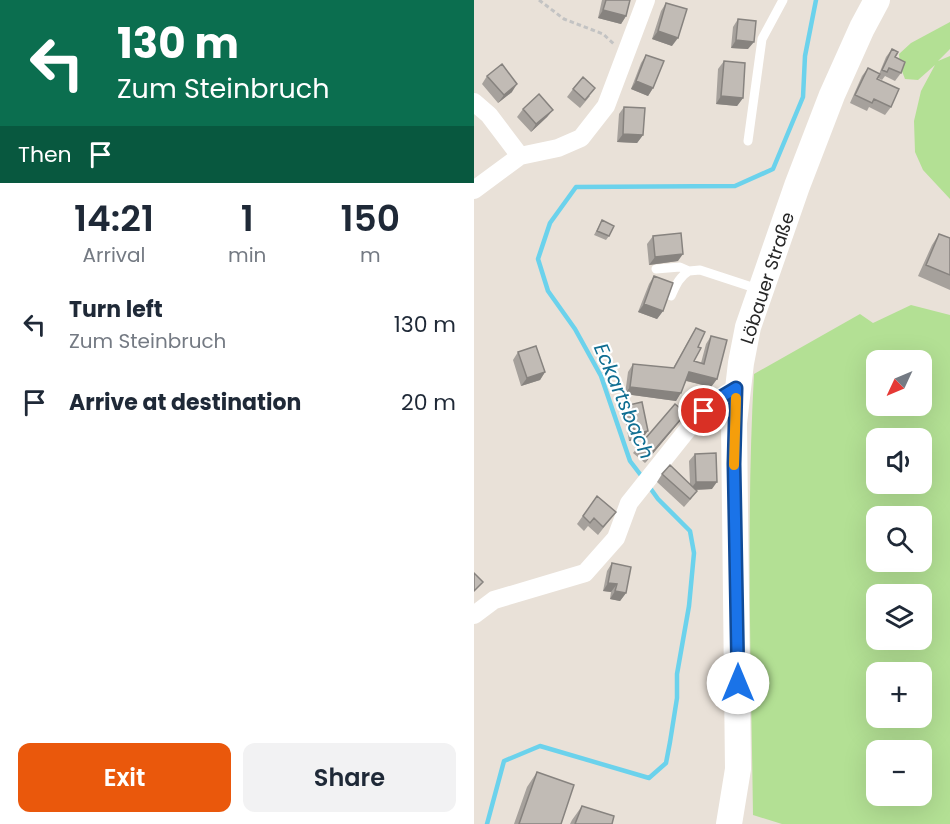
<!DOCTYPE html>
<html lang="en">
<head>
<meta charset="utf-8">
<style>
	body { margin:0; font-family:Poppins,sans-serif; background:#f2f2f3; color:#1f2937; height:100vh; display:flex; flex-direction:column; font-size:22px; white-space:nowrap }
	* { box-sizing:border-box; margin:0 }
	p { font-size:20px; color:#747a83 }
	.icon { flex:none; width:33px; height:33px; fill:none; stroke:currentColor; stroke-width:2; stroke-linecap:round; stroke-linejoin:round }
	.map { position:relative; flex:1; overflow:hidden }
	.drawer { display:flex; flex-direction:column; background:#fff; width:474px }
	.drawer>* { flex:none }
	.guide { background:#0b6e4f; color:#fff; overflow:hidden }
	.needle { width:39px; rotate:226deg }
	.buttons { position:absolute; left:392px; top:350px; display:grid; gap:12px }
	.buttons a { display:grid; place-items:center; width:66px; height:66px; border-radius:12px; background:#fff; box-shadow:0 6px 24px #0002; font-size:30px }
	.pin { position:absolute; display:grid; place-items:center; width:51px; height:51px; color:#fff; margin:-26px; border:3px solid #fff; border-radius:50%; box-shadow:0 2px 6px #0007 }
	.me { position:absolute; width:66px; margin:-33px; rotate:0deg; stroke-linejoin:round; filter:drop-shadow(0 0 4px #0008) }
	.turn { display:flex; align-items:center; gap:21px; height:126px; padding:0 18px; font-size:27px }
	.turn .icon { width:78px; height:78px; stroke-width:2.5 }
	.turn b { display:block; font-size:42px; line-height:51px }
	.then { display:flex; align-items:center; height:57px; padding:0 18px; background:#0003; gap:12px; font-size:22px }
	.eta { display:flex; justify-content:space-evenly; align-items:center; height:102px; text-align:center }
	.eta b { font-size:36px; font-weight:600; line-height:42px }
	.cta { display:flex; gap:12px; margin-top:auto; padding:12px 18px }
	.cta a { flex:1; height:69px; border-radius:12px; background:#ea580c; color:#fff; font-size:24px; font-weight:600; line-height:69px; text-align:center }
	.cta a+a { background:#f2f2f3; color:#1f2937 }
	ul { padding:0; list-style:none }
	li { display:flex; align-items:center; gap:18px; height:78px; padding:0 18px }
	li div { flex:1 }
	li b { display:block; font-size:22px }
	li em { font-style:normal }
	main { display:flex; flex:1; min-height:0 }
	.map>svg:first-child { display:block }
	.green { fill:#b3e094; fill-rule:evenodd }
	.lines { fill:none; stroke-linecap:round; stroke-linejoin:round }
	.stream { stroke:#6bd2ec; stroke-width:4.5 }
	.path { stroke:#c3c3c3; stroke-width:3; stroke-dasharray:4.5 3; stroke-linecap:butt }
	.service { stroke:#fff; stroke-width:9 }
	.minor { stroke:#fff; stroke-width:18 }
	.secondary { stroke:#fff; stroke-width:26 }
	.wall { fill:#a6a19c }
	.shaded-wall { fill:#87837f }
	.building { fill:#c1bbb5; stroke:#87837f; stroke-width:1.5 }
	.route-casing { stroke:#114b97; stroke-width:15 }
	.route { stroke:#1a73e8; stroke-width:10 }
	.slow { stroke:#f59e0b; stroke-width:10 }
	.labels { text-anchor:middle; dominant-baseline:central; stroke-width:4.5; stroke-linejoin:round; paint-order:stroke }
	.street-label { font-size:18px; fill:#272727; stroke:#fff }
	.water-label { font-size:20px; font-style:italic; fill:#0f6e92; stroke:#fff }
</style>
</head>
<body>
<main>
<section class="drawer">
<div class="guide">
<div class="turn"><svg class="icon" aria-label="left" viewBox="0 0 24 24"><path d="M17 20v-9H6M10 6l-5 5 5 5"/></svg><div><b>130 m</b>Zum Steinbruch</div></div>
<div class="then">Then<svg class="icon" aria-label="arrive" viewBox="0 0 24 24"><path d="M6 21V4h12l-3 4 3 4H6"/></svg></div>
</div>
<div class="eta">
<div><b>14:21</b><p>Arrival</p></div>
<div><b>1</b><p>min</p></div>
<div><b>150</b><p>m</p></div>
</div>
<ul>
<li><svg class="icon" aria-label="left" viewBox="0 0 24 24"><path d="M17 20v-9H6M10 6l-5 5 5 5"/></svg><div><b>Turn left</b><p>Zum Steinbruch</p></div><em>130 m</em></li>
<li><svg class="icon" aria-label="arrive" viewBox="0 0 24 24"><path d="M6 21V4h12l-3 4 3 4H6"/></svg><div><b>Arrive at destination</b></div><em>20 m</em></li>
</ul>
<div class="cta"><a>Exit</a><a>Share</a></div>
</section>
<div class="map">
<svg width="476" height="824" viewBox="0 0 476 824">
	<rect width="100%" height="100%" fill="#e9e1d8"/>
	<!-- green -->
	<path class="green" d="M476,22V49L464,61L476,56V199L449,170L441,152L440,121L447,91L461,65L444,80L431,79L426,66L425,54L437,43Z
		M437,305L476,315V824H308L279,815C277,668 272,521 280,374L386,314L399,323ZM402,360H447V405H402ZM402,438H447V483H402ZM402,516H447V561H402ZM402,594H447V639H402ZM402,672H447V717H402ZM402,750H447V795H402Z"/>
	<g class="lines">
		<!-- stream -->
		<path class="stream" d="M169,478L156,461L127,376L101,329L74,291L64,259L76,223L102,187L261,186L299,169L329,97L331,56L342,0
			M13,824L30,761L66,746L175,778L192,763L196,742L203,698V674L215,606L220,553L216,531L184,499L174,485"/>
		<!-- path -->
		<path class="path" d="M65,0L90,19L129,34L140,44"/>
		<!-- service -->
		<path class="service" d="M274,141L288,39L309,0
			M182,269L206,267L215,271L226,270L284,289
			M197,296C202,285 205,277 215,271"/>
		<!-- minor -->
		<path class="minor" d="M0,102L15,115L46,156
			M0,190L46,156L84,148L107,138L132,106L172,0
			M0,615L20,600L111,573L142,538L155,503L214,429L242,400L262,388"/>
		<!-- secondary -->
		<path class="secondary" d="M255,824L264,769L260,423L267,363L274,327L323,186L358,95L388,28L403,0"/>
	</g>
	<!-- wall -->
	<path class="wall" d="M128,0H156L152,16L147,24L124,18Z
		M192,3L198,46L178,39L187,11Z
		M264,19L274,49L257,48L259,27Z
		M418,49L427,73L421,81L411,76L408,80L404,78L417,107L411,115L395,107L393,111L376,103L388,76L394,68L405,74L412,57Z
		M172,55L179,88L174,96L157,89L167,63Z
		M250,61L269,98L263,106L242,104L244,69Z
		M13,76L38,92L24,103L8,84Z
		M99,89L116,96L106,108L93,97Z
		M150,107L169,135L163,143L143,142L145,114Z
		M49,109L79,110L73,117L57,132L43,117Z
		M128,220L135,236L132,240L120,235Z
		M465,234L476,238V290L444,276L458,245Z
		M179,236L204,261L175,265L173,244Z
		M180,276L189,311L183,319L164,312L175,284Z
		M222,328L224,347L220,361L227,363L232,344L237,336L243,379L237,387L212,381L202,401L151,394L154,372L159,364L199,368L217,336Z
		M44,352L71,372L66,380L47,386L39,360Z
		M155,405L168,439L155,441L150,412Z
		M212,413L206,421L171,463L159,453L165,446Z
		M221,454L238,489L222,490L217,499L210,507L183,482L188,474L216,484L215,461Z
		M123,496L142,512L124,535L114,526L110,531L103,524Z
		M138,563L152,593L146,601L136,599L137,592L129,591L133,571Z
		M63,772L87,824H40L53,787Z
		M108,806L138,824H96L98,820Z"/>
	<!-- shaded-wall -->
	<path class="shaded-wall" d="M129,10L152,16L147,24L124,18Z
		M184,31L204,38L198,46L178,39Z
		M262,40L280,42L274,49L257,48Z
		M162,81L179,88L174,96L157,89Z
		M43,84L38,92L24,103L30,95Z
		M247,96L269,98L263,106L242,104Z
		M79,110L73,117L57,132L62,124Z
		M149,134L169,135L163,143L143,142Z
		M209,254L204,261L175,265L181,257Z
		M170,304L189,311L183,319L164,312Z
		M71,372L66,380L47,386L53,378Z
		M215,372L243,379L237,387L209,380Z
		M156,387L207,393L202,401L151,394Z
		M212,413L206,421L171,463L176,455Z
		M174,431L168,439L155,441L161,434Z
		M222,482H243L238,489L216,490Z
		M134,583L143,584L137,592L129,591Z
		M141,591L152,593L146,601L136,599Z"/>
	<!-- building -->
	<path class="building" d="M132,0H156L152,16L129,10Z
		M192,3L213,9L204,38L184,31Z
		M264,19L282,21L280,42L262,40Z
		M418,49L424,52L421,57L431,62L427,73L415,68L413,72L408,70Z
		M172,55L190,61L179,88L162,81Z
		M250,61L271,63L269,98L247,96Z
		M28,64L43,84L30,95L13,76Z
		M394,68L406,74L403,79L425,89L417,107L400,99L398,103L381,95Z
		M109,77L121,88L111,100L99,89Z
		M65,94L79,110L62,124L49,109Z
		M150,107L171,108L169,135L149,134Z
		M128,220L140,226L135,236L123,231Z
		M207,233L209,254L181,257L179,236Z
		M465,234L476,238V275L452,265Z
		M180,276L199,283L189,311L170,304Z
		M222,328L231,332L224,347L227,348L220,361L230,364L237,336L253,340L243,379L215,372L207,393L156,387L159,364L200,368Z
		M62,346L71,372L53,378L44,352Z
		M168,402L174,431L161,434L155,405Z
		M201,404L212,413L176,455L165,446Z
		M242,453L243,482H222L221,454Z
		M196,465L223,491L216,499L188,474Z
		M123,496L142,512L129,527L120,518L116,523L109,516Z
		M138,563L157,567L152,593L141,591L143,584L134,583Z
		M0,573L9,582L0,591Z
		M63,772L100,785L87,824H45Z
		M108,806L140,816L138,824H101Z"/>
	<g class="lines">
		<!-- route casing -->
		<g class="route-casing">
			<path id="route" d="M230,411L242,400L262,388L260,464L264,683"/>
		</g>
		<!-- route -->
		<use href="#route" class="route"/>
		<!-- slow -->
		<path class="slow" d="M260,465L262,398"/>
	</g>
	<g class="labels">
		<!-- street labels -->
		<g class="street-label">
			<text transform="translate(293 278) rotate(-72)">Löbauer Straße</text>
		</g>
		<!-- water labels -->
		<g class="water-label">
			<text transform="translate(150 401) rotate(67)">Eckartsbach</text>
		</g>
	</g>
</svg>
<div class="buttons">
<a><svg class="needle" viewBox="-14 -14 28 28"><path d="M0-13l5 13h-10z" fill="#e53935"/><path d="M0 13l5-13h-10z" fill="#747a83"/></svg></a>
<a><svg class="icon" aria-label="sound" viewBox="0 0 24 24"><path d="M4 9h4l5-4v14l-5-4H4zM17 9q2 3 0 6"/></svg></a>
<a><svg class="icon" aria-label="search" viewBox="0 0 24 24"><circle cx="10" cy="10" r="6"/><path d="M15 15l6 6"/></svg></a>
<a><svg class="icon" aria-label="layers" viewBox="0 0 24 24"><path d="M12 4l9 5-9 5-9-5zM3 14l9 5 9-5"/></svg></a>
<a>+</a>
<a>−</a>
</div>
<div class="pin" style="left:230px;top:411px;background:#d93025"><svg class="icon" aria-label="arrive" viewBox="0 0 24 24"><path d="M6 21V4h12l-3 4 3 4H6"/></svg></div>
<svg class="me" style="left:264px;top:683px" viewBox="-20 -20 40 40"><circle r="19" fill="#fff"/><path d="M0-13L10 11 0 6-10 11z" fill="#1a73e8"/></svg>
</div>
</main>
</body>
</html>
